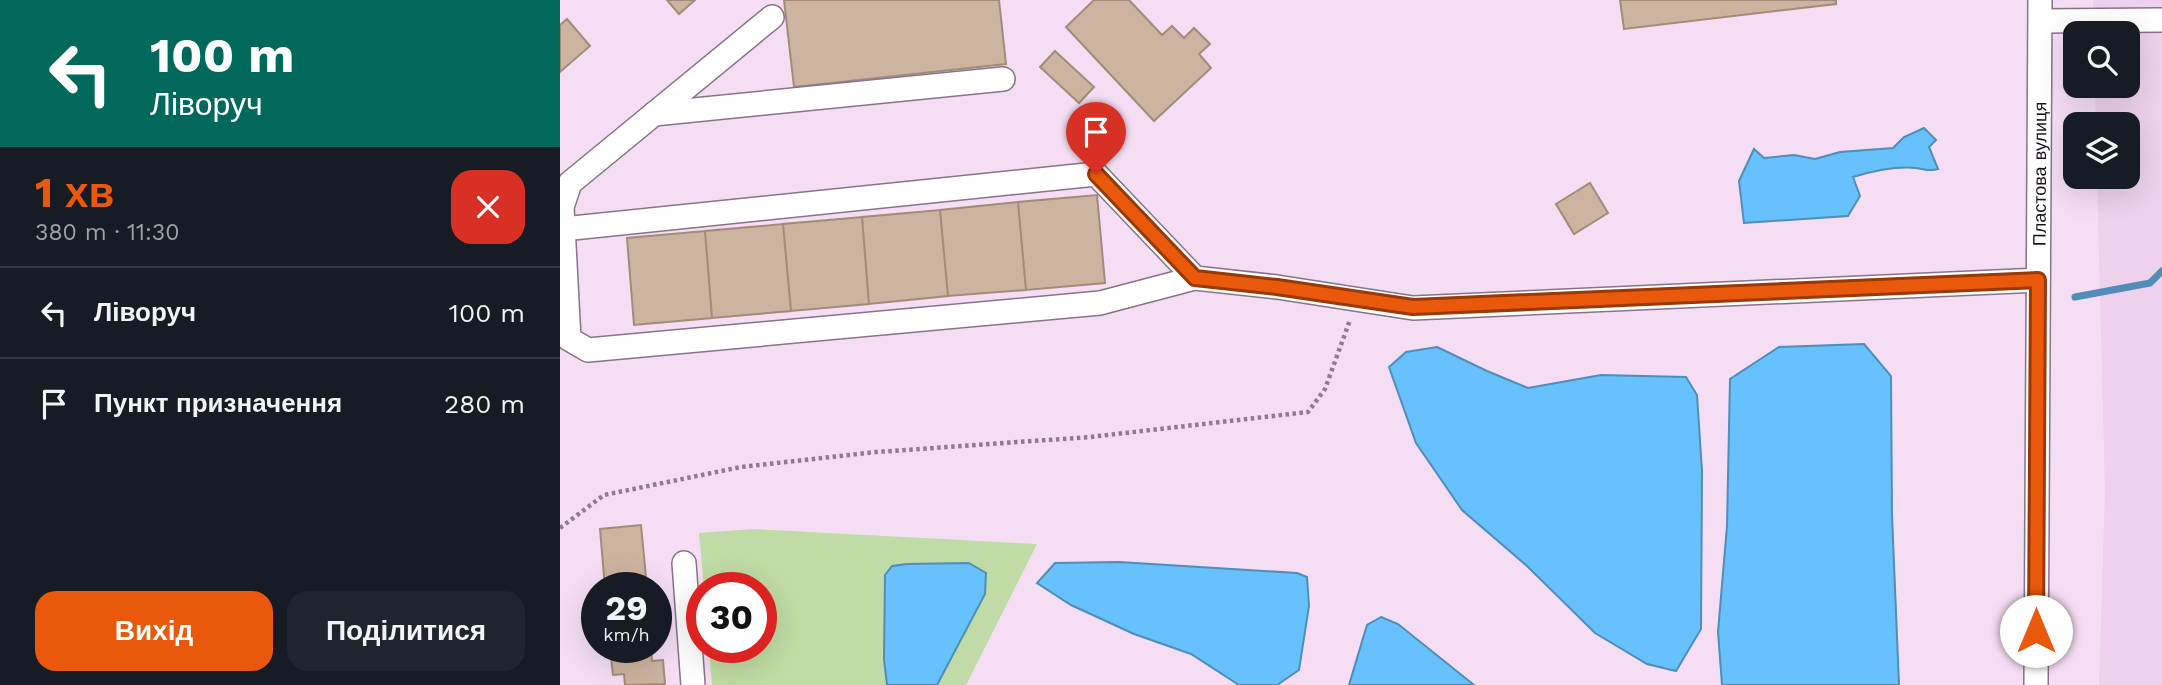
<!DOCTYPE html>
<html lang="uk">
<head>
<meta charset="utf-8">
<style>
	body { margin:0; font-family:"Work Sans",sans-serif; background:#20242c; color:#f1f3f6; height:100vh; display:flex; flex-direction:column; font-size:26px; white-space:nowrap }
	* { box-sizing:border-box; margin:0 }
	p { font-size:23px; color:#9ea1a6 }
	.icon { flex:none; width:38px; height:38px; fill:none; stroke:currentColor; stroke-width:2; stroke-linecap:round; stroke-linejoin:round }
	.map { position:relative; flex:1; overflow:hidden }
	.side { display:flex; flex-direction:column; background:#171b24; width:560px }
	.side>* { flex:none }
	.hud { background:#00695c; color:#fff; overflow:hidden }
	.buttons { position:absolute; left:1503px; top:21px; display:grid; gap:14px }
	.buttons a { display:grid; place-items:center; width:77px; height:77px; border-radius:14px; background:#171b24; box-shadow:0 7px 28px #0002; font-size:35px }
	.speed { position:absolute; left:21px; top:572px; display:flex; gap:14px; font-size:35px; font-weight:700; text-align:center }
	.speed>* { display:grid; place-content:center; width:91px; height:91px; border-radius:50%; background:#171b24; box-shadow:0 7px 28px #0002; line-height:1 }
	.speed small { font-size:18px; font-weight:400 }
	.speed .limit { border:10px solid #d22; background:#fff; color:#111 }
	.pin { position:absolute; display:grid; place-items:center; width:60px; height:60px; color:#fff; margin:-72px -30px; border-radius:50% 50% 50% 0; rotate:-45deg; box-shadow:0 0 7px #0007 }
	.pin .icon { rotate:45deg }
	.me { position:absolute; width:77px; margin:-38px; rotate:0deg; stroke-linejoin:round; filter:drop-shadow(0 0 5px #0008) }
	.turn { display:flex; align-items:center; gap:24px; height:147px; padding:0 35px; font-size:32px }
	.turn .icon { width:91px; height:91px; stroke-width:2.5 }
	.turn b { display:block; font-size:49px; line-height:60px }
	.round { display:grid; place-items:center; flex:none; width:74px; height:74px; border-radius:21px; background:#20242c }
	.head { display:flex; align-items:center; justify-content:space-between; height:119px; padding:0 35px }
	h1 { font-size:42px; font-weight:700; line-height:52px; color:#ea580c }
	.button { display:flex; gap:14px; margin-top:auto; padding:14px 35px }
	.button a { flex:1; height:80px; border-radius:21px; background:#ea580c; color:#fff; font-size:28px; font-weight:700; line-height:80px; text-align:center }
	.button a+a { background:#20242c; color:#f1f3f6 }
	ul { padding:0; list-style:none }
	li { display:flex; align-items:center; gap:21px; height:91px; padding:0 35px; border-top:2px solid #363941 }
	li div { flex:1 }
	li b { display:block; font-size:26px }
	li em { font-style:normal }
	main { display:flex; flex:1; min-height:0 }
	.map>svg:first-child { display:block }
	.built { fill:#eed1ec }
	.green { fill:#c0dba5 }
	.water { fill:#66c1fc; stroke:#508db9; stroke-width:2 }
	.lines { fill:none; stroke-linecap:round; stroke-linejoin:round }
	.stream { stroke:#508db9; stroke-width:7 }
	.building { fill:#cdb4a1; stroke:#a28b79; stroke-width:2 }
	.minor-casing { stroke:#887387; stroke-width:26 }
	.path { stroke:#8d7d8c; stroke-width:4.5; stroke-dasharray:3.5 3.5; stroke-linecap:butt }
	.minor { stroke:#fff; stroke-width:23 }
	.route-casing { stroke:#983908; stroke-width:18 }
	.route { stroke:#ea580c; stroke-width:12 }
	.labels { text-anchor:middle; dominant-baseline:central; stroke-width:6; stroke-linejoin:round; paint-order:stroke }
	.street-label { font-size:18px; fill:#1c141c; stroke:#f5def4 }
</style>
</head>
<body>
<main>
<section class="side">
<div class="hud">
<div class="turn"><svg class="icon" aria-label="left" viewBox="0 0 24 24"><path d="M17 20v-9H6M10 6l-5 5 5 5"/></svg><div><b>100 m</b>Ліворуч</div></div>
</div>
<div class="head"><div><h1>1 хв</h1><p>380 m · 11:30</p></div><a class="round" style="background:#d93025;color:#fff"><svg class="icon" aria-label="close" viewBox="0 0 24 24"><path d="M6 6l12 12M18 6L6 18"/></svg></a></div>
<ul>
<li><svg class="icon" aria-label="left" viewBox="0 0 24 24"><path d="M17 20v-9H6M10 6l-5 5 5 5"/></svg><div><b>Ліворуч</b></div><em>100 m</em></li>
<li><svg class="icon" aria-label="arrive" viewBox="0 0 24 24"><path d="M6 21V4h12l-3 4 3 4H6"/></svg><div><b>Пункт призначення</b></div><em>280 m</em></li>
</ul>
<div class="button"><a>Вихід</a><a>Поділитися</a></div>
</section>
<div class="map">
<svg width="1602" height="685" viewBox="0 0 1602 685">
	<rect width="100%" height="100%" fill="#f5def4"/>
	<!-- built -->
	<path class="built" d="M1533,0H1602V685H1539L1545,492L1537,177H1568V124H1536L1535,86H1568V33H1534Z"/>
	<!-- green -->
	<path class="green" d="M194,529L477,544L406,685H152L149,648H201V588H144L139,533Z"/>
	<!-- water -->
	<path class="water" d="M1364,128L1376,140L1369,147L1378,169C1369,172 1365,169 1356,168C1335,166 1313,171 1293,177L1300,196L1288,216L1184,223L1179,181L1194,149L1204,158L1234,155L1255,159L1280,152L1333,148L1344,137Z
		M1304,344L1331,376L1332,515L1339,685H1162L1158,632L1167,526L1170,379L1219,347Z
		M877,347L927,371L968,388L1041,375L1126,377L1137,395L1142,471L1141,629L1116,671L1087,664L1035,633L967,566L902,510L856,443L829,367L846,352Z
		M559,562L737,573L747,577L749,606L739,670L717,685H679L631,654L574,634L511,605L477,583L495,563Z
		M409,563L426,573L425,594L377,685H327L324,659L325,575L332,566L347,564Z
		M821,617L838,624L914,685H789L807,625Z"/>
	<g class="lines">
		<!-- stream -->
		<path class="stream" d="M1515,297L1590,283L1602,271"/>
	</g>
	<!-- building -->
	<path class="building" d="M107,0H135L119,14Z
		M224,0H439L446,64L234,87Z
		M534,0H569L602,35L612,26L624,38L634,28L650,44L639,54L651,68L594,121L506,27Z
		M1060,0H1276V4L1064,29Z
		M7,19L30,46L0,72V25Z
		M495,51L534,87L519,103L480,67Z
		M1030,183L1048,213L1014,234L996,204Z
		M537,195L545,283L466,290L458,202Z
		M458,202L466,290L388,296L380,210Z
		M380,210L388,296L309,304L302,217Z
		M302,217L309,304L231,311L223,224Z
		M223,224L231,311L152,318L145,231Z
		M145,231L152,318L74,325L67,238Z
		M81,525L87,588H45L40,529Z
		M50,648H91L92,661L103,660L105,684L65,685L64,674L53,675Z"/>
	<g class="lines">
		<!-- minor casing -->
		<g class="minor-casing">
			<g id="minor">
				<path d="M212,17L10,183L2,207L9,339L28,350L540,303L635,278"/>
				<path d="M1481,21L1602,20"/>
				<path d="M94,114L443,79"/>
				<path d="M3,229L536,174L635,278L717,287L853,308L1478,280"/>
				<path d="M124,563L133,685"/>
				<path id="s1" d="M1476,685L1480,0"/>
			</g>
		</g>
		<!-- path -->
		<path class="path" d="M0,528L44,495L181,467L316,452L530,437L748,412L765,389L790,320"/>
		<!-- minor -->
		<use href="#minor" class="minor"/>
	</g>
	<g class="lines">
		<!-- route casing -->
		<g class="route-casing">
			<path id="route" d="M536,174L635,278L717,287L853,307L1478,280L1476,631"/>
		</g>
		<!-- route -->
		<use href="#route" class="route"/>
	</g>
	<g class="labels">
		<!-- street labels -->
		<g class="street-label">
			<text stroke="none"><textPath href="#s1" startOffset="511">Пластова вулиця</textPath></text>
		</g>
	</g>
</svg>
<div class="buttons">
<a><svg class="icon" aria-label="search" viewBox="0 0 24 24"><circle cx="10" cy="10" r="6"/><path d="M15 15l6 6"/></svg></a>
<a><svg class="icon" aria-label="layers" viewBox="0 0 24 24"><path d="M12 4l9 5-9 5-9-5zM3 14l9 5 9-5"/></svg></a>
</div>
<div class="speed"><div>29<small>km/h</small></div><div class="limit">30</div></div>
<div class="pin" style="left:536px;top:174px;background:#d93025"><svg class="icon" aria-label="arrive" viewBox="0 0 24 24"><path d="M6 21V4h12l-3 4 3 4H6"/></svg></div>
<svg class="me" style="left:1476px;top:631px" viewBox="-20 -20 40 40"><circle r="19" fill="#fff"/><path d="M0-13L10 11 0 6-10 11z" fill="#ea580c"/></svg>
</div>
</main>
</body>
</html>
